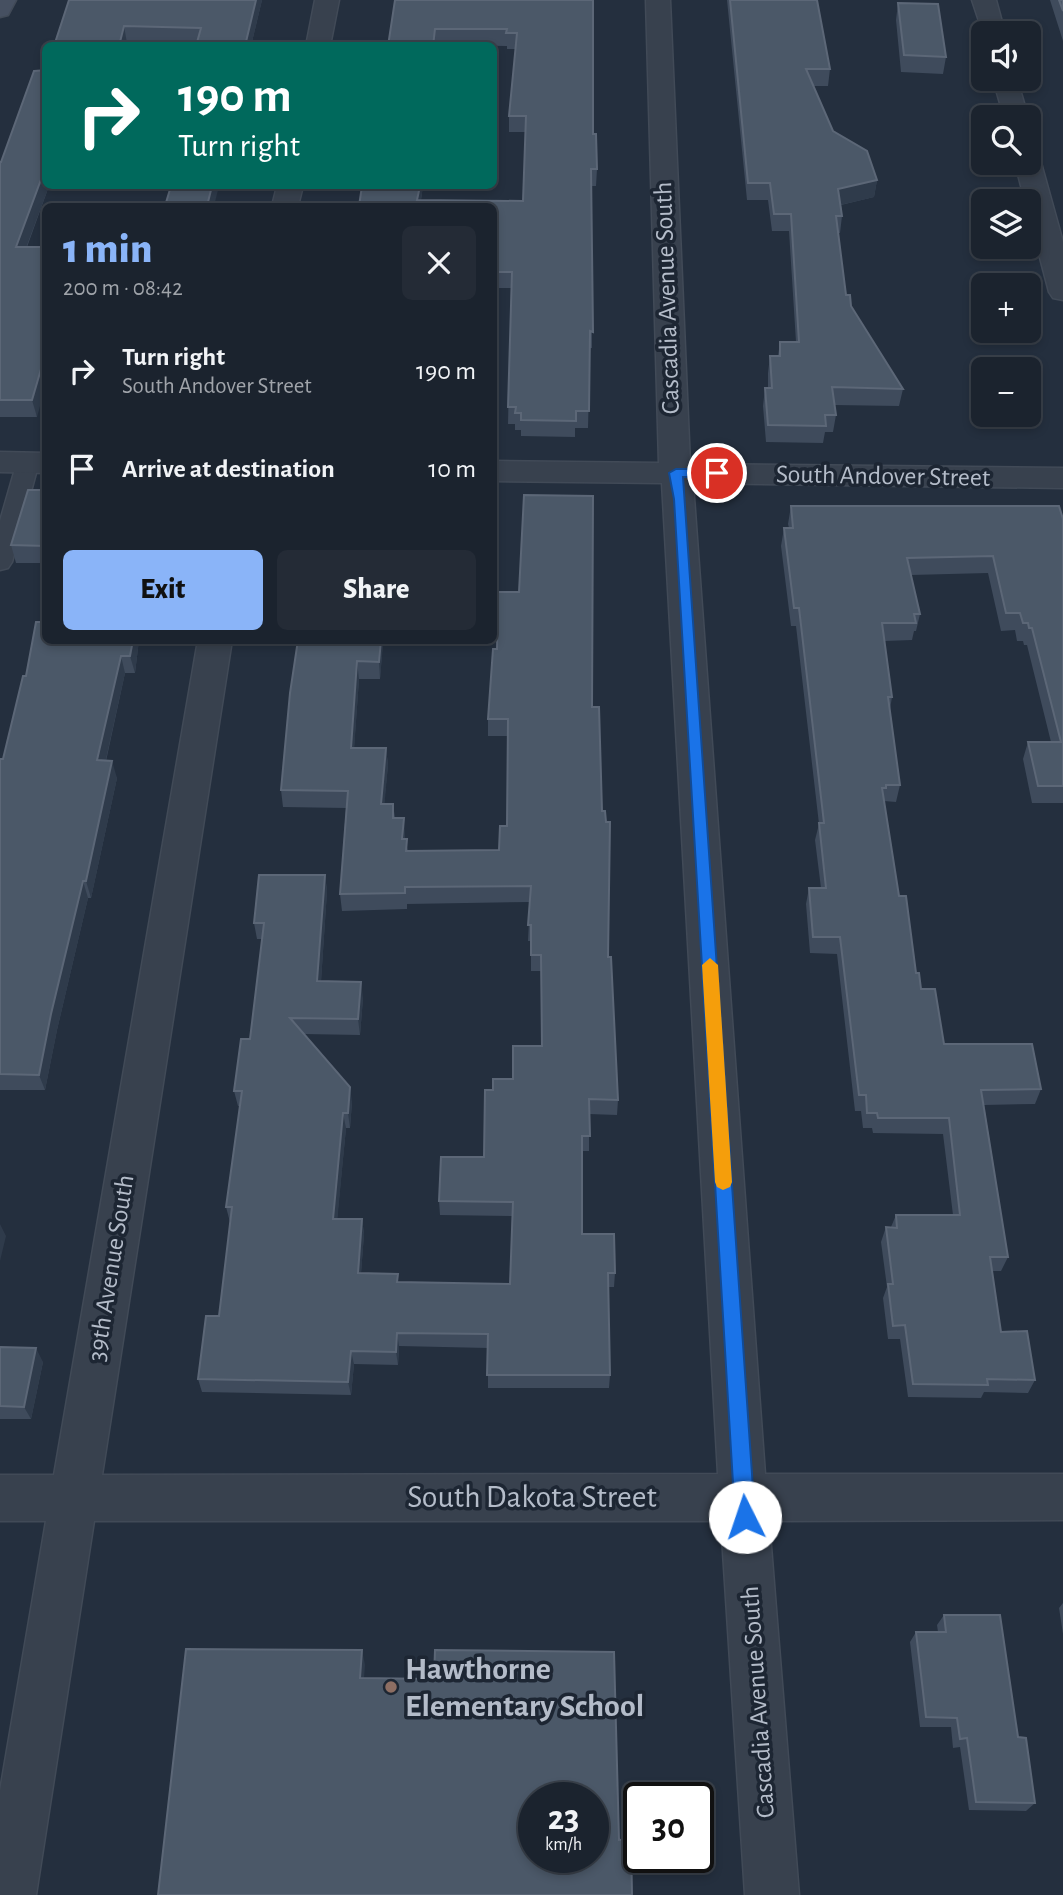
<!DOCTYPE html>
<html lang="en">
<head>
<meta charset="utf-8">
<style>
	body { margin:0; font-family:"Alegreya Sans",sans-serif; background:#242b36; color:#f1f3f6; height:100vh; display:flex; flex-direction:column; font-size:26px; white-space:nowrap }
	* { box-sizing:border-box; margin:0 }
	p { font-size:23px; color:#a0a4aa }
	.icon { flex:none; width:38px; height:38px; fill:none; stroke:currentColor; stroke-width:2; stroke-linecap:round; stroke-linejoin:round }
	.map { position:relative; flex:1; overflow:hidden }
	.side { position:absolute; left:42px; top:203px; width:455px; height:441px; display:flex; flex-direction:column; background:#1b232e; border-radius:10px; box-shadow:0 4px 10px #0003,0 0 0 2px #39404a }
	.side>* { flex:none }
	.guide { position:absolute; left:42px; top:42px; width:455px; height:147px; border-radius:10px; box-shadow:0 4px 10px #0003,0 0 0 2px #39404a; background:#00695c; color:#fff; overflow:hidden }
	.fabs { position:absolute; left:971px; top:21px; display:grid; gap:14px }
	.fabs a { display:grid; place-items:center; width:70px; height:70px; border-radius:10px; background:#1b232e; box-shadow:0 4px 10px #0003,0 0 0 2px #39404a; font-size:35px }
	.speed { position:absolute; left:518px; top:1782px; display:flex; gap:14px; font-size:35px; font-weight:700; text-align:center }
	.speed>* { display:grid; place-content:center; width:91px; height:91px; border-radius:50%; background:#1b232e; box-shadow:0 4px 10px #0003,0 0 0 2px #39404a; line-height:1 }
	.speed small { font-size:18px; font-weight:400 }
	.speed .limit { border:4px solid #111; border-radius:10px; background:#fff; color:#111 }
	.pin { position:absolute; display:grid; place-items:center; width:60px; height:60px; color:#fff; margin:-30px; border:4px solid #fff; border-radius:50%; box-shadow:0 2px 7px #0007 }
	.me { position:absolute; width:77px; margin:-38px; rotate:356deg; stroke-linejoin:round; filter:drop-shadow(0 0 5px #0008) }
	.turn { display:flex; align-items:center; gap:24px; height:147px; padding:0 21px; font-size:32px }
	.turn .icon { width:91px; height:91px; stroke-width:2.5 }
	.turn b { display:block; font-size:49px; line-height:60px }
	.round { display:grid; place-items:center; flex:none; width:74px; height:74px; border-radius:10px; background:#242b36 }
	.overview { display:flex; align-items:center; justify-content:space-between; height:119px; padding:0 21px }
	h1 { font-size:42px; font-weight:800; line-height:52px; color:#8ab4f8 }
	.primary-button { display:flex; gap:14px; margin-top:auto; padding:14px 21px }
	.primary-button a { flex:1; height:80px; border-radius:10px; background:#8ab4f8; color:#111; font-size:28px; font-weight:800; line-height:80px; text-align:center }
	.primary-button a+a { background:#242b36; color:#f1f3f6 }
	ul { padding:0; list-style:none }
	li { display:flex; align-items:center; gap:21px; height:98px; padding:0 21px }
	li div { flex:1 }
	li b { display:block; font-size:26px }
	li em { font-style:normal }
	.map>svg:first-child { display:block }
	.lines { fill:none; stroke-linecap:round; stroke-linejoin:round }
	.lane-casing { stroke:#414a57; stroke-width:3 }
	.street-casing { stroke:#414a57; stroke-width:3 }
	.secondary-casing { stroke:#414a57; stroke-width:3 }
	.lane { fill:#38414e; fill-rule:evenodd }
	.street { fill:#38414e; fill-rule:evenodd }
	.secondary { fill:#465061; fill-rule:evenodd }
	.wall { fill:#3f4b5c }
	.shaded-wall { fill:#2f3b4b }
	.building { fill:#4b5868; stroke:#5c6777; stroke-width:2; fill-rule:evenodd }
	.route { fill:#1a73e8; stroke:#114b97; stroke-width:2 }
	.slow { fill:#f59e0b }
	.education-dot { fill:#8d6e63; stroke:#1d2633; stroke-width:2.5 }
	.labels { text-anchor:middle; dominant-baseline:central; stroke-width:7; stroke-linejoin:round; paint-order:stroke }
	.street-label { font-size:26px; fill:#b4bcc9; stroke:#1d2633 }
	.near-street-label { font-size:32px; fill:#b4bcc9; stroke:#1d2633 }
	.near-poi-label { font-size:32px; font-weight:bold; fill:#b4bcc9; stroke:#1d2633; text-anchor:start }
</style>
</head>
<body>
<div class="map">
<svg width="1063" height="1895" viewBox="0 0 1063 1895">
	<rect width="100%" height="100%" fill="#242f3e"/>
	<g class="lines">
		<!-- lane casing -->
		<g class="lane-casing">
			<path id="lane" d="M28,455L36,457L39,462L12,562L8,568L0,570V521L17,462L20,457Z"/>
		</g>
		<!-- street casing -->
		<g class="street-casing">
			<path id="street" d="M315,0H339L330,46H306Z
				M646,0H670L690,464L1063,468V488L693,483L765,1474H1063V1520L769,1521L799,1895H745L721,1521H94L36,1895H0V1791L46,1521H0V1475H54L198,640H232L102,1475L718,1474L662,483L494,481V461L659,463Z
				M972,0H996L1005,33H984V36Z
				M993,79H1017L1028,117H1004Z
				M1029,156L1037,158L1041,163L1063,242V300L1053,298L1049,292L1029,216V201H1025L1015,163H1029Z
				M277,186H303L298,206H272Z
				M0,452L46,453V473L0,472Z"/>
		</g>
		<!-- secondary casing -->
		<g class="secondary-casing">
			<path id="secondary" d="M0,0H16L8,15L0,17Z"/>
		</g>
		<!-- lane -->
		<use href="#lane" class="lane"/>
		<!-- street -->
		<use href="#street" class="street"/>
		<!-- secondary -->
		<use href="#secondary" class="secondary"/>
	</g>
	<!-- wall -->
	<path class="wall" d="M69,0H262L251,46H196V44L127,43L126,46H54Z
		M395,0H593V134L597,169L596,186H592V348H590L588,428H575V437L521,436V430H515V424H508L511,288H494V206H359L362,186H423L421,200L523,201L526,132H509V116L516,49H507V46L436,45L388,46Z
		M727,0H817L830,69L828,86H813L833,131L877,180L874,197L841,205L842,216L840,233H838L846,295L851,306L903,389L899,406L834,405L836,415L833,432H825L823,443L766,442L763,406L765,388H768V373L770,356H778L780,342H796L789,231H772L768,200H747Z
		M1050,0H1063V41Z
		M898,3L946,57L943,74L901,72L896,20Z
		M0,162L46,186H49L27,247L37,417H0Z
		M46,490V563H16L11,545Z
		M791,506L1063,519V803H1032L1023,759L1028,742H1051L1027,645H1024L1023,641H1017L1015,630L1001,631L988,573L911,575L920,614L916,631H914L912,640L884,641L892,697L890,709L900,785L896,802L884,801L899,896L916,973L921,989L944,1044L1041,1089L1035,1104L984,1105L1008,1257L1001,1271H992L1001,1332L1035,1380L1028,1393L984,1392L981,1398L908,1397L900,1339H888L883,1298L887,1287L881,1242L886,1227H891L896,1215H953L943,1134L873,1133L872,1128H863L861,1111H855L837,954L810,953L806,904L809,888H821L815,840L819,824L796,626H791L781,546L784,528H789L788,524Z
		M139,640L135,673H125L106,761L117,778L91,898H88L57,1030L45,1090H0V759H3L26,676Z
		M298,640H383L380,679H359L354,748H386L388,765L384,804H393L395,818L405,834V839L408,851L499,850L507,826L508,736H488V719L592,707L602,811L608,957L618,1100L617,1115L589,1114V1151H582V1234L615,1273L614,1287H608L610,1375L609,1388H488V1348L399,1346L398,1365L354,1364L351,1395L202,1392L198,1379L219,1316L230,1222L226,1207L240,1106H238L234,1091L250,1039L262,939H257L254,923L325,875L327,891L321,981L363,998L360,1035L304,1034L352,1102L350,1128H346L337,1219H362L364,1234L361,1273L399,1282L510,1284L512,1216L440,1215L439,1201L484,1157L493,1090L513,1079L541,1046V971H531V941H528L530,902L407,904V909L342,911L340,894L346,808L283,807L281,790Z
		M0,1347L43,1362L31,1419H0Z
		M1063,1603V1634L1059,1608Z
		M944,1615L1018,1737L1035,1803L1026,1811L969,1810L960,1747L953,1748L951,1727H920L910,1642L916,1632H938L937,1625Z"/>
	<!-- shaded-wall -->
	<path class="shaded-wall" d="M256,0H262L251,46H245Z
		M124,26L127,43L126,46H119Z
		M46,166V186H49L20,264L16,247Z
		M877,180L874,197L836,206L838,189Z
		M212,186H219L214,206H207Z
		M420,186H423L420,206L417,200Z
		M46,352V385L37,417L32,400Z
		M133,640H139L135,673L130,656Z
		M381,640H383V645L380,679L379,662Z
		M121,656L125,673L102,777L97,760Z
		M357,661L359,679L353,765L351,748Z
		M386,748L388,765L383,821L381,804Z
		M112,761L117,778L91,898L86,881Z
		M404,818L405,834L404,856L402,839Z
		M325,875L327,891L320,997L317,981Z
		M83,881L88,898L57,1030L45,1090L39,1075L51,1014Z
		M361,982L363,998L360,1035L358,1019Z
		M350,1087L352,1102L350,1128L348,1113Z
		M343,1113L346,1128L336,1234L333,1219Z
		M362,1219L364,1234L360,1287L358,1273Z
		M0,1224L6,1236L0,1261Z
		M397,1333L399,1346L398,1365L396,1352Z
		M36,1348L43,1362L31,1419L24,1407Z
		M351,1351L354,1364L351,1395L348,1382Z
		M362,1650L365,1665L363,1692L360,1678Z"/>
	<!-- building -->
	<path class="building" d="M69,0H256L245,46H196L201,28L124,26L119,46H54Z
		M395,0H593V134H596L597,169H591L593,332L590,331L589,411H576V421L521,420V413H515L516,407H508L512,272H494V206H359L362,186H420L417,200L523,201L526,116H509L517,33H506L507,29H435L433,46H388Z
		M730,0H817L830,69H806L833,131L867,151L877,180L838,189L842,216H836L846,295H850L851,306L903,389L832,387L836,415H825L826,426L768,425L765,388H772L770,356H780V342H799L791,214H774L770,183H748Z
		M1059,0H1063V11Z
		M898,3L938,4L946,57L904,55Z
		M34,71L46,70V166L16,247H46V352L32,400H0V162H1Z
		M171,186H212L207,206H165Z
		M28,490H46V546L11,545Z
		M524,495L593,496L592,707H599L602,811H605L606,822H610L608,957H611L618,1100L589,1099L590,1136H582V1234H614L615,1273H608L610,1375H487L488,1334L397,1333L396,1352L351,1351L348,1382L198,1379L206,1316H219L232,1207H226L242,1091H234L241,1039H250L264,923H254L259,875H325L317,981L361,982L358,1019L290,1018L350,1087L348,1113H343L333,1219H362L358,1273L398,1274L397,1282L510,1284L513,1202L439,1201L441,1157H484L485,1090H493V1079H513V1046H542L541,955H531V925H528L531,886L405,887V893L340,894L348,791L281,790L290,693L298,640H381L379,662L357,661L351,748H386L381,804H393V818H404L402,839H407L406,851L499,850L500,826H507L508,719H488L493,649H497L498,592H519Z
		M791,506H1059L1063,519V786H1038L1028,742H1061L1032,628H1029L1028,623H1023L1020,613H1006L993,556L907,558L920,614H914L916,623H882L892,697H888L900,785H886V788H882L899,896H906L916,973H919L921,989H935L944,1044H1032L1041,1089L981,1090L1008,1257H990L1001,1332L1027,1331L1035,1380L987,1379L988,1385L913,1384L905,1325L893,1326L888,1284H893L886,1227L897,1228L896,1215H960L949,1118H878L877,1113H867L866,1095H859L840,937H813L809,888H826L819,823H824L799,608H794L784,528H793Z
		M36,622H46V640H133L130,656H121L97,760L112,761L86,881H83L51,1014L39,1075L0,1074V759H3L23,676H26Z
		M0,1347L36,1348L24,1407L0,1406Z
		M944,1615H1000L1018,1737L1026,1738L1035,1803L976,1802L967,1738L960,1739L957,1718L926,1717L916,1632H946Z
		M186,1649L362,1650L360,1678L434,1679L435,1650L614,1652L619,1840L631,1839L632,1895H158ZM534,1797H593V1857H534Z"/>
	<!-- route -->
	<path class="route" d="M676,469H717L723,473L717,477H683L755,1517L752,1524L745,1527L738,1524L735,1517L674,499L669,473Z"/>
	<!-- slow -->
	<path class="slow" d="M710,958L718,965L732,1182L730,1187L723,1190L717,1187L715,1182L702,965Z"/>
	<!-- markers -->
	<circle class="education-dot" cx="391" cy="1687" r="7"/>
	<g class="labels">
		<!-- street labels -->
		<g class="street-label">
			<text transform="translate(667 298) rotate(-92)">Cascadia Avenue South</text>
			<text transform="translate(883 476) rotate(1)">South Andover Street</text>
			<text transform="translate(111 1268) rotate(-81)">39th Avenue South</text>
			<text transform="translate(758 1702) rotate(-94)">Cascadia Avenue South</text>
		</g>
		<!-- near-street labels -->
		<g class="near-street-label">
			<text x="532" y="1497">South Dakota Street</text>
		</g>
		<!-- near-poi labels -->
		<g class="near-poi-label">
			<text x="405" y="1669">Hawthorne<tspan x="405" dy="37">Elementary School</tspan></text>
		</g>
	</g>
</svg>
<div class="fabs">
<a><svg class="icon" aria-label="sound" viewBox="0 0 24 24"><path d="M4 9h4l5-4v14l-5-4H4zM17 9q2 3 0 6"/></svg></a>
<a><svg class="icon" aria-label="search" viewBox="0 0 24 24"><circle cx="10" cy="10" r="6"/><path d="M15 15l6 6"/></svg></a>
<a><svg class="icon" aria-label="layers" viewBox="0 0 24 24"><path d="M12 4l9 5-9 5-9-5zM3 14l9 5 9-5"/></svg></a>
<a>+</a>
<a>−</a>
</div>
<div class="speed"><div>23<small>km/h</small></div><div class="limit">30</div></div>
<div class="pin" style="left:717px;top:473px;background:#d93025"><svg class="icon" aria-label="arrive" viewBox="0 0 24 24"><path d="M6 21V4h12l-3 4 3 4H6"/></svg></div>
<svg class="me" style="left:745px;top:1517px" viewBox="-20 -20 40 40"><circle r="19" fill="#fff"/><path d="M0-13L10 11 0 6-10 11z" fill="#1a73e8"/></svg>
<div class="guide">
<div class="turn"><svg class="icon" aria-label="right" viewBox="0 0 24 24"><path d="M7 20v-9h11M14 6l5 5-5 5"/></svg><div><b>190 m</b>Turn right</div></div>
</div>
<section class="side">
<div class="overview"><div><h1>1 min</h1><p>200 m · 08:42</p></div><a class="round"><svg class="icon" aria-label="close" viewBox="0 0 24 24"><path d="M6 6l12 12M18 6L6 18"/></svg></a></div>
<ul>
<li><svg class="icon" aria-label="right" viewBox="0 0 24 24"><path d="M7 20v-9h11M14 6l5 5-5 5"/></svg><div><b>Turn right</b><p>South Andover Street</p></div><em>190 m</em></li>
<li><svg class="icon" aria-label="arrive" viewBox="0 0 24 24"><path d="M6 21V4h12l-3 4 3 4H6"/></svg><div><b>Arrive at destination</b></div><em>10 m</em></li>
</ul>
<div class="primary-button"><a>Exit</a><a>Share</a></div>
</section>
</div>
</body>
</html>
